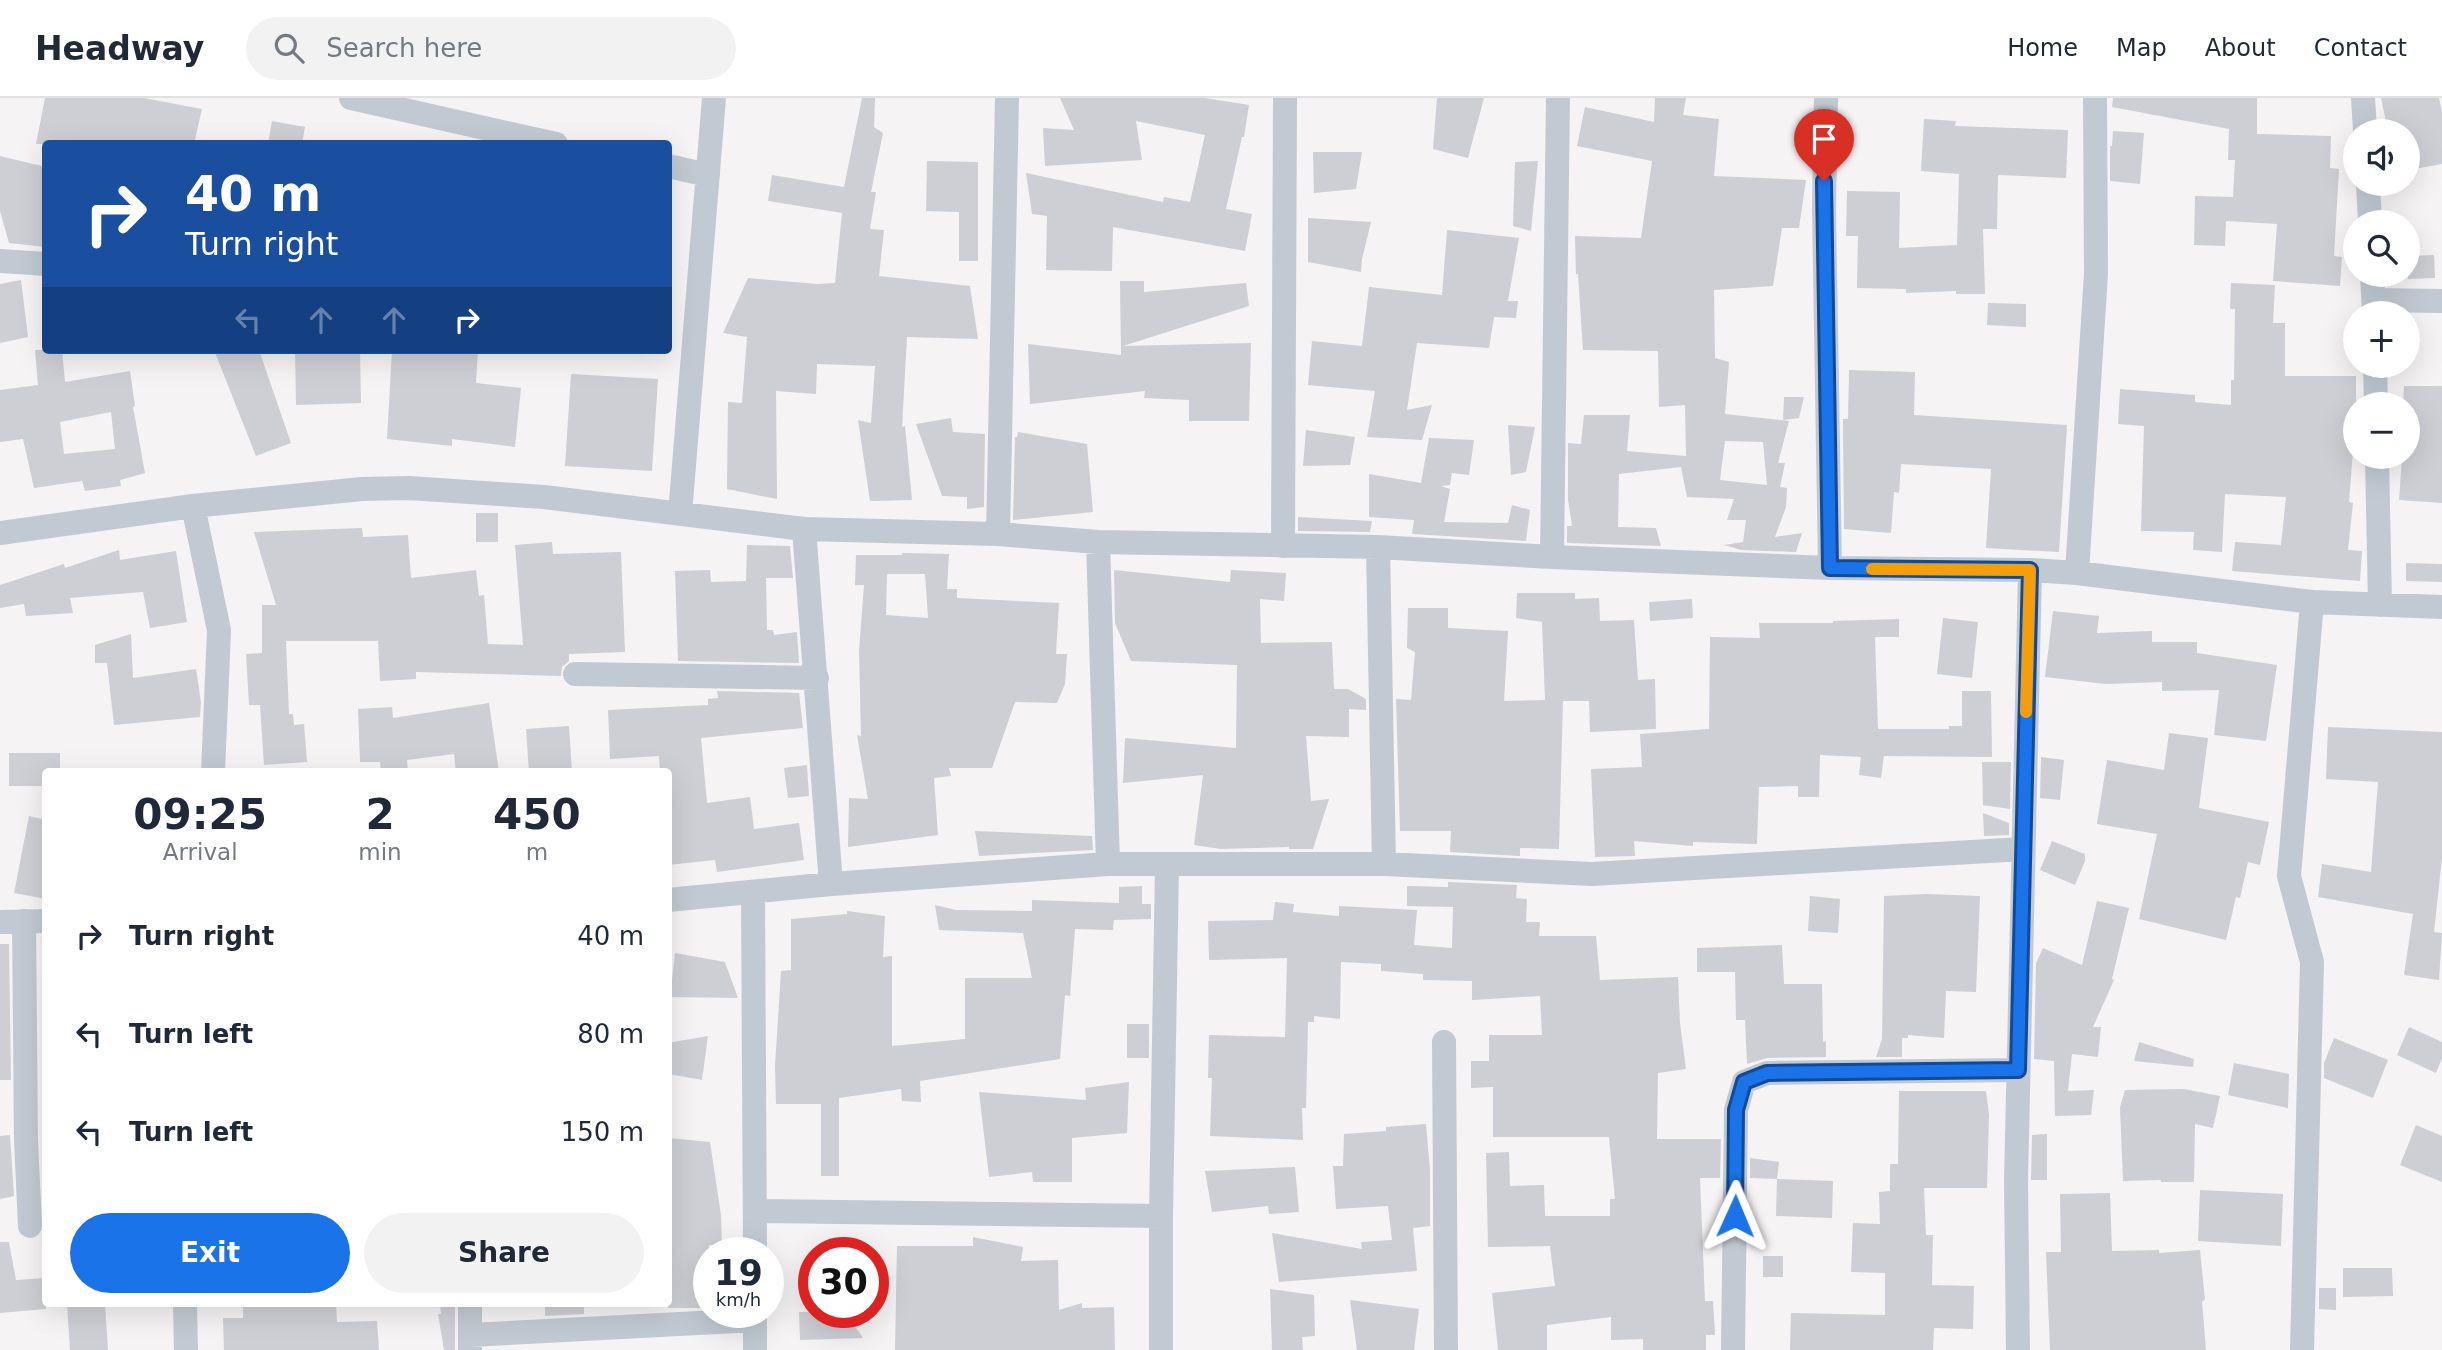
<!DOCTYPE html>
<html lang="en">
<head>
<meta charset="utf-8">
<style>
	body { margin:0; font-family:"DejaVu Sans",sans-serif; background:#f2f2f3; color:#1f2937; height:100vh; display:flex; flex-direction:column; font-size:26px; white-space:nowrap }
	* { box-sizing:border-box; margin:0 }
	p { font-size:23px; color:#747a83 }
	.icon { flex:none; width:38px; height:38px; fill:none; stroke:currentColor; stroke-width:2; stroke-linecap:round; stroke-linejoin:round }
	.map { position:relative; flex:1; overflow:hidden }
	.panel { position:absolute; left:42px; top:670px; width:630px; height:539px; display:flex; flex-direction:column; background:#fff; border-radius:7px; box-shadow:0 7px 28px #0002 }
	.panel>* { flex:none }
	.banner { position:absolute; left:42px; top:42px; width:630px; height:214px; border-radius:7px; box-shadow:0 7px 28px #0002; background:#1a4fa0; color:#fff; overflow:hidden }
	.fabs { position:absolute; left:2343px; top:21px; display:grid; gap:14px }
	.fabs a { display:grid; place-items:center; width:77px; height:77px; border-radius:50%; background:#fff; box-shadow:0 7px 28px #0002; font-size:35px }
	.speed { position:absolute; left:693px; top:1139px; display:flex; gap:14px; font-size:35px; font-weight:700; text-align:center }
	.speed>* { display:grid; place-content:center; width:91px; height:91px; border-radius:50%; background:#fff; box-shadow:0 7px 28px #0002; line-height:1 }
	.speed small { font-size:18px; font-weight:400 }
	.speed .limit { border:10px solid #d22; background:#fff; color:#111 }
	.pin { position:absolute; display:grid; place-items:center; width:60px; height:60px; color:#fff; margin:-72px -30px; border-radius:50% 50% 50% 0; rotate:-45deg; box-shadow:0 0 7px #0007 }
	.pin .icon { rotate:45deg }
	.me { position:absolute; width:77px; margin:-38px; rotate:1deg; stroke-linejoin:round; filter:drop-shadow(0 0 5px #0008) }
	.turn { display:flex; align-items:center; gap:24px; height:147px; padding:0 28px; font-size:32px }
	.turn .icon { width:91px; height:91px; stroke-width:2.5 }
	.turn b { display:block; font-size:49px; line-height:60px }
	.lanes { display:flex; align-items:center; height:66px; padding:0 28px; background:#0003; justify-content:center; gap:35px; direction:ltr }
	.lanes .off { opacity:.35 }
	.eta { display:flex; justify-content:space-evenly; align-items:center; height:119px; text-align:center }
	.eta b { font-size:42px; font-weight:800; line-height:49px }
	.button { display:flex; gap:14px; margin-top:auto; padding:14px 28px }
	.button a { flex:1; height:80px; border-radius:42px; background:#1a73e8; color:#fff; font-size:28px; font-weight:800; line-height:80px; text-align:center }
	.button a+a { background:#f2f2f3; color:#1f2937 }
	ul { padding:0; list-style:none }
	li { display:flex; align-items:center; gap:21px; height:98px; padding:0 28px }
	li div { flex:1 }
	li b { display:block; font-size:26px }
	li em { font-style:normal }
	header { display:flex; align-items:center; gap:42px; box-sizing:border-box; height:98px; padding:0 35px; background:#fff; border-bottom:2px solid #e0e1e3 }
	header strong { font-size:33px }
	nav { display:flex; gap:38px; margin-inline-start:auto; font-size:24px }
	.search { width:490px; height:63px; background:#f2f2f3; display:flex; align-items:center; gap:18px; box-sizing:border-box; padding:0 24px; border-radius:38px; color:#747a83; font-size:26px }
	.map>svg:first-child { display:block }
	.building { fill:#cdcfd5; fill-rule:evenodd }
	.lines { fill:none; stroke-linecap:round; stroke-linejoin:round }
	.minor { stroke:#c1cad2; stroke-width:24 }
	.route-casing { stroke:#114b97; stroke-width:18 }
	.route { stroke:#1a73e8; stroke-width:12 }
	.slow { stroke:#f59e0b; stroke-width:12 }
</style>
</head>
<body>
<header>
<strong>Headway</strong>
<div class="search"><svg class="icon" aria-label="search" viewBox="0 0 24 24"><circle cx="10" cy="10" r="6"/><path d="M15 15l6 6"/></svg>Search here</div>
<nav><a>Home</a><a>Map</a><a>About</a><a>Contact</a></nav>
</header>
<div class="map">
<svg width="2442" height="1252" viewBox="0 0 2442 1252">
	<rect width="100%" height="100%" fill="#f5f3f3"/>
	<!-- building -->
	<path class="building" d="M45,0H144L202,11L194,46H36Z
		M862,0H875L874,29L883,35L871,94H876L870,131L884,132L879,178L970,188L978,241L907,239L902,329L905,328L912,402L870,403L858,322L871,325L875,268L817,266L816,296L776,293L777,401L727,391L728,304L742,305L747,239L723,235L748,180L817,186L835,185L842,115L768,103L772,77L844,89Z
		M1060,0H1205L1249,7L1244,39H1242L1226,111L1252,116L1245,153L1113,129L1112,173L1046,172L1047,118L1032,116L1026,75L1163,104L1164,99L1190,104L1205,37L1136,23L1142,62L1045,68L1043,30L1074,32Z
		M1437,0H1484L1468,60L1433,51Z
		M1655,0H1686L1683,17L1719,21L1714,78L1806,82L1799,130H1782L1773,188L1714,192L1715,260L1729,264L1725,316L1789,323L1778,365H1785L1780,389L1787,390L1786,409L1775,439L1802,435L1796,454L1741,452L1724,447L1743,444L1746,422H1727L1734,401L1687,399L1681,369L1619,376L1618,429L1656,430L1661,448L1567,445V428H1572L1568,402V345L1581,346L1584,317H1630L1627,353L1686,358L1685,307L1659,309L1658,253L1583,252L1578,176H1576L1575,138L1641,140L1652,63L1577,48L1585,9L1654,24ZM1725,343L1763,344L1767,387L1720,382Z
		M2113,0H2257V36L2331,38L2330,70L2339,71L2334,158L2342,159L2340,188L2273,183L2277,126L2226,123L2225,148L2194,147L2195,98L2233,99L2235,62H2228L2229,31L2112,9Z
		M2381,0H2439L2442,14V66L2408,72V33H2388Z
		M1924,21L1956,23L1955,28L2068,32L2066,80L1998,77L1997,131H1983L1985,196H1956V193L1906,195V191L1857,190L1858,138H1846L1847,93L1900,94L1899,150L1957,147L1959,76L1921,73Z
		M272,23L305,29L302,46H268Z
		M2113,33L2144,35L2140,86L2110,83V48H2112Z
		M1313,54H1362L1356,91L1314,95Z
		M0,58L46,69V149L9,145L0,113Z
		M927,63L978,64V163H959V114L926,113Z
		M1538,63L1531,133L1513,128L1515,64Z
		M1308,120L1371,124L1362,161L1361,174L1308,164Z
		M1447,132L1519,140L1508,203H1518L1516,220L1494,219L1489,250L1417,245L1407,312L1432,307L1422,342L1367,339L1375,293L1308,287L1312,243L1362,248L1369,189L1442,197Z
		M2434,157L2435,180L2408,181V158Z
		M21,182L28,239L0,245V186Z
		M1120,183H1144V194L1246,185L1249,208L1123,248L1251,245L1249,323H1189V302L1144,300L1145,293L1030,306L1028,246L1121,257Z
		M2231,185L2275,187L2273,225H2285V278H2356V341H2354L2349,404L2353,405L2348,452L2362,453L2360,483L2232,473L2235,444L2281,447L2286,399L2225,396L2222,454L2193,452L2194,434L2141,433L2144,328L2118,326L2120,291L2195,297V304L2231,307V282H2234L2235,211H2230Z
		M1988,205L2026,206V229L1987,227Z
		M35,252H62L65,284L130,273L135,308L133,309L145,375L120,382L121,388L85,393L82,383L34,390L23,341L0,344V292L38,287ZM111,314L115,351L64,356L60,324Z
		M214,252H259L291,345L256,358Z
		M295,252H360L361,305L296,307Z
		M392,252H478L476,285L521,290L515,349L452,341V348L387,341Z
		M1849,272L1915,274L1914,317L2067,327L2059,454L1986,450L1991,371L1901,366L1899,395L1894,394L1891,435L1844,431L1843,331V321H1848Z
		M571,276L658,281L652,373L565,368Z
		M2404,288H2442V405L2399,402L2402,359H2408V306H2403Z
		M1784,299H1804L1799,320L1783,322Z
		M951,320L953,334L985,336L984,409L967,411V399L942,398L916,326Z
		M1508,327L1535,329L1526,374L1511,377Z
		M1306,332L1355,339L1350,367L1303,368Z
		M1018,334L1087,346L1093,414L1013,422L1015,339H1017Z
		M1429,340L1474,342L1469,377L1452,375L1450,387L1441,388L1450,391L1444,424L1508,425L1512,407L1530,412L1526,443L1412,436L1414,422L1369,419V376L1421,385Z
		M476,415H498V444H476Z
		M1298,419L1372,423L1370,434L1298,433Z
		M362,430L363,439L408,437L411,480L476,472L479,498L484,497L488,546L523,547L515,447L552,444L553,456L621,454L625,554L569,556V563L562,569L561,578L416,574V581L380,583L378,543H286L289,616H293L294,627L304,626L307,664L264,667L260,607H249L246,556L262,555V507H276L254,434Z
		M747,447L790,448L793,480H766L767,532H773L774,537L797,534L799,565L678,563L675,473L710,472L711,484L746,483Z
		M119,452L120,462L176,453L187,524L150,530L143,494L70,500L73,515L26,518L24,506L0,510V487L64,466L65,470Z
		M902,455L949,456L947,491H957V500L1059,505L1056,556H1067L1065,586L1057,605L1015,604L992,670H949L951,678L934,680L938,737L848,749L849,700L868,701L857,637L861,638L859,553L864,487H855L856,457H902ZM887,476H925L928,520L886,517Z
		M2406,465L2442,466V484L2406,483Z
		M1114,472L1230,484L1231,472L1286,475L1284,503L1260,501L1261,545L1332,544L1334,591H1348L1366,601V612L1349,611V639L1306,638L1311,703L1329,701L1313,751H1289V749L1221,751L1194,747L1203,677L1123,685L1125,640L1236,650L1237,567L1131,563L1115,525Z
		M1517,495H1575V501L1599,500L1600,523L1634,522L1638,582L1655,581L1656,631L1590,634L1589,603H1563L1559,751L1520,750V758L1450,754L1451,733H1400L1396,601L1411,602L1415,554L1407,550L1408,510H1448V530L1508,533L1504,603L1545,602L1542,524L1516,520Z
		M1692,501L1693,520L1650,523L1649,504Z
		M2053,513L2099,518L2097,535L2152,533V544H2197V555L2277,567L2266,643L2214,637L2219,592L2162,593V584L2106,586L2045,579Z
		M1943,520L1978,524L1972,580L1937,576Z
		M1899,521V539H1875L1878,631H1949V628H1962V593H1991L1992,659L1884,658L1881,680L1859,677L1861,659L1820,657L1819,699H1798V688L1759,689L1757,746L1693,744V748L1634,743L1635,758L1595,759L1591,671L1642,669L1640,636L1709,631L1710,539L1760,540L1759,525H1833V523Z
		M131,536L133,580L196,571L201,604L200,619L114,627L107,565H95V547Z
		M717,593L799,595L803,630L701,640L707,705L750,699L754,731L799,725L804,762L717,774L715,762L668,767V674H660L659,658L610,661L608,612L708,607V601L718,600Z
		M489,605L499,674H456L454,656L407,662L408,674H381L380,664H360L358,611L392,609L393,620Z
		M569,628L572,674H529L526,631Z
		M2328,629L2442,634V760L2434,834L2442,835L2439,882L2404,877L2413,816L2318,799L2322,766L2371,774L2378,684L2326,681Z
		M2169,635L2208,640L2199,710L2269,724L2260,767L2248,764L2240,800L2236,799L2226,842L2139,821L2157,736L2097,726L2107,662L2164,672Z
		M9,655H60V674H46V688H9Z
		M2041,659L2064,662L2060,702L2040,700Z
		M1982,664H2011L2010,711L1983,707Z
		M807,667L809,698L788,700L784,670Z
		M1983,715L2009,725V737L1984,738Z
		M29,718L46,722V801L14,795Z
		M975,733L1092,738L1093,752L979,758Z
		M2052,743L2085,756V763L2075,787L2040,772Z
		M1448,784L1517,787L1516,800L1527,801L1526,824H1540L1539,838H1596L1600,882L1678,879L1680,925L1686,971L1658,975L1657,1041H1721L1720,1080H1700L1705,1203H1713L1715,1237H1706V1252H1643V1241L1611,1242V1219L1547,1227V1252H1498L1492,1195L1555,1188L1550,1148L1488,1149L1486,1055L1509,1054L1510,1088L1544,1087L1545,1118H1610V1101H1615L1609,1039H1493V989L1471,990V963H1489V937H1542L1540,898L1472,902V883L1423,882V876L1381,873V866L1341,864L1340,921L1314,918V924H1308L1306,1010H1302L1303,1042L1210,1038L1212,980H1208L1209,937L1285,939L1287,860L1209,862L1208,823L1273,822L1275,804L1294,806L1293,814L1339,818V808L1417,812L1414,847L1452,850L1453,809L1407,808V788L1448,789Z
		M1142,788V806H1151V821L1114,822L1113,832L1075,831L1070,898L1065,897L1060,961L920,983L921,1004L902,1003L901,991L839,1000V1078H821V1006H776L775,968L781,873L791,872V821L847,816V813L885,818L883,859L892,858V948L965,941V880H1032L1023,835L939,832L935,807L956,812L1032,813V802L1119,805V789Z
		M1926,796L1980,798L1976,894L1946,893L1944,940L1908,937V940H1902V959H1876L1882,941L1884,798Z
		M1810,798L1840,801L1838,835L1808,833Z
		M2097,803L2129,810L2112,881L2114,882L2093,929H2101L2098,959L2072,956L2068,993L2094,992L2091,1017L2055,1018L2054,963L2034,961L2036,865L2043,850L2082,867Z
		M0,846H9L11,982H0Z
		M1782,847L1784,886H1822L1823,944L1826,943V959L1767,960L1747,966L1745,922H1736L1735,874H1697V850Z
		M675,855L725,864L738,900L670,899Z
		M1127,926H1149V960H1127Z
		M2409,929L2442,944V960L2436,975L2397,957Z
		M708,938L702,982L668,976V945Z
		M2334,940L2388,962L2373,1000L2324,980V965Z
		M2139,944L2194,961L2193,969L2134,963Z
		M2234,965L2289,976L2288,1010L2228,997Z
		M1129,984L1127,1035L1072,1040V1084H1033L1032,1074L989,1079L979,994L1086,1002L1085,990Z
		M2184,991L2220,998L2213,1030L2195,1026L2194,1084H2161V1082L2123,1083L2120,1009L2125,992Z
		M1899,993H1986L1989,1017L1987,1090H1924L1926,1137H1933L1932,1187L1974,1188L1973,1231L1934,1230L1933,1252H1790L1791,1215L1885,1217V1175L1851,1174L1853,1125L1880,1126L1879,1094L1890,1093V1066H1898Z
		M1426,1026L1430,1072V1128L1413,1130L1417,1173L1279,1184L1272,1135L1362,1151L1361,1144L1392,1142L1388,1108L1336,1111L1333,1068H1343L1344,1036L1386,1033V1029Z
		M2416,1027L2442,1038V1084L2400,1067Z
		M2047,1036V1082H2031L2032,1037Z
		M10,1037L14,1098L0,1101V1038Z
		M668,1040L710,1044L721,1117L722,1147H709V1210H668Z
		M1750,1060L1779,1064L1777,1081L1833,1083L1832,1120L1776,1118L1777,1081L1750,1080Z
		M1295,1069L1299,1114L1269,1116L1268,1108L1212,1114L1205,1073Z
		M2200,1092L2283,1096L2281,1148L2198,1143Z
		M2110,1095L2112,1153L2159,1152V1155L2200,1152L2205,1202L2202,1203L2206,1252H2050L2046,1154H2061L2060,1096Z
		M973,1139L1023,1149L1021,1163L1058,1162L1059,1212L1082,1205V1210L1114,1209L1115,1252H895L897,1148H973Z
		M0,1144H9L16,1182L46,1180V1211L0,1215Z
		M1763,1158H1783V1179H1763Z
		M2343,1170H2392L2393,1198L2343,1199Z
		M2319,1190H2336V1212L2319,1211Z
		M1270,1191L1314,1197L1315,1238L1302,1239L1303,1252H1272Z
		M1350,1202L1419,1211L1414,1252H1357Z
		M67,1206H105L108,1252H70Z
		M243,1206H336L337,1224L377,1223L379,1252H224L223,1220H243Z
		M440,1206H455V1252H444L438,1216H441Z
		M545,1206H584V1216L545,1218Z
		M799,1214H845L863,1240L800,1242Z"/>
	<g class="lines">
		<!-- minor -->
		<path class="minor" d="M351,0L556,46
			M1826,0L1824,111L1830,470
			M2363,0L2365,33
			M668,68L708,77
			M2368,86L2370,124
			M0,163L46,166
			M2372,177L2374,215
			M2374,202L2442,203
			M2375,268L2376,306
			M2377,359L2380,507
			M193,408L219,532L213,674
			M680,416L714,0
			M804,431L831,786
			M0,435L193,408L362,391L409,390L544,399L804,431L998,436L1098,444L1378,449L1552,459L1830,470L2030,472L2077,475L2312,504L2442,509
			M998,436L1007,0
			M1098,444L1108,766
			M1283,448L1285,0
			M1378,449L1384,766
			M1552,459L1558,0
			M2077,475L2096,175L2095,0
			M575,576L817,580
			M753,794L755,1155
			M668,802L831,786L1108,766H1384L1592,776L2023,751
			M24,823L26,1042L30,1128
			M0,824L46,823
			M1444,944L1446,1252
			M756,1113L1161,1118
			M185,1206L186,1252
			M470,1206V1251
			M755,1214V1252
			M470,1237L755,1222
			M1161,1252V1118L1167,767
			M1733,1252L1736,1012L1744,984L1767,975L2018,972
			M2018,1252L2016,1083L2030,472
			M2302,1252L2312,864L2289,778L2312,504"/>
	</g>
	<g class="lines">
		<!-- route casing -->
		<g class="route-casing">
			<path id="route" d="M1735,1118L1736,1012L1744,984L1767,975L2018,972L2030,472L1830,470L1824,83"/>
		</g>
		<!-- route -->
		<use href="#route" class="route"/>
		<!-- slow -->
		<path class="slow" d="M1872,471L2030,472L2026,614"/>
	</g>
</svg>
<div class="fabs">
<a><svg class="icon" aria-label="sound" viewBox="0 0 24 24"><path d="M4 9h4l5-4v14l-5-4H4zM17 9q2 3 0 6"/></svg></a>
<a><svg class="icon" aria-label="search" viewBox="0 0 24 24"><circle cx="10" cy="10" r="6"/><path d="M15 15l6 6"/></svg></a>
<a>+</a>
<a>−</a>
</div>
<div class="speed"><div>19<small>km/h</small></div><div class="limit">30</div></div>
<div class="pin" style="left:1824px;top:83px;background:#d93025"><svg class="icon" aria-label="arrive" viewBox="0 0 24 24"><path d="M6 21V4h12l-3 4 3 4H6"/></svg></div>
<svg class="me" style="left:1735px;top:1118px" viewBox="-20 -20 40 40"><path d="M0-17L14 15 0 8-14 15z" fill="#1a73e8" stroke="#fff" stroke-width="4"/></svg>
<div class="banner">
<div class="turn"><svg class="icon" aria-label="right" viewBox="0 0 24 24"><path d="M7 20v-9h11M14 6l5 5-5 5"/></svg><div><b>40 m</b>Turn right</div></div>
<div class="lanes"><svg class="icon off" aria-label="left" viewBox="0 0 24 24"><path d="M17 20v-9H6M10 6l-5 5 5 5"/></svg><svg class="icon off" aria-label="ahead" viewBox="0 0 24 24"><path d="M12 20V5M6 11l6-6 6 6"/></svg><svg class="icon off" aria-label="ahead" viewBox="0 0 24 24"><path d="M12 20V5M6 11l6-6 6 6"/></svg><svg class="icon" aria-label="right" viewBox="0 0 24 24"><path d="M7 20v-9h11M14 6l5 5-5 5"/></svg></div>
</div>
<section class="panel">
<div class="eta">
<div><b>09:25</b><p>Arrival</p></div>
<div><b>2</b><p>min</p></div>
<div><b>450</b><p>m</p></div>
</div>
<ul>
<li><svg class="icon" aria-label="right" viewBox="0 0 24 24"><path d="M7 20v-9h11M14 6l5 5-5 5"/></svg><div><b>Turn right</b></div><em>40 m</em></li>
<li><svg class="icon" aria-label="left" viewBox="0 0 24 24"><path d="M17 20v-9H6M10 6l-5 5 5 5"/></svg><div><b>Turn left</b></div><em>80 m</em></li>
<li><svg class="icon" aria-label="left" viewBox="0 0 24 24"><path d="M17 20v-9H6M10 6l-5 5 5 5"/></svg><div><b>Turn left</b></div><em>150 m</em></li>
</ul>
<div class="button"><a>Exit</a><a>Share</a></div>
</section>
</div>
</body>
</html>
